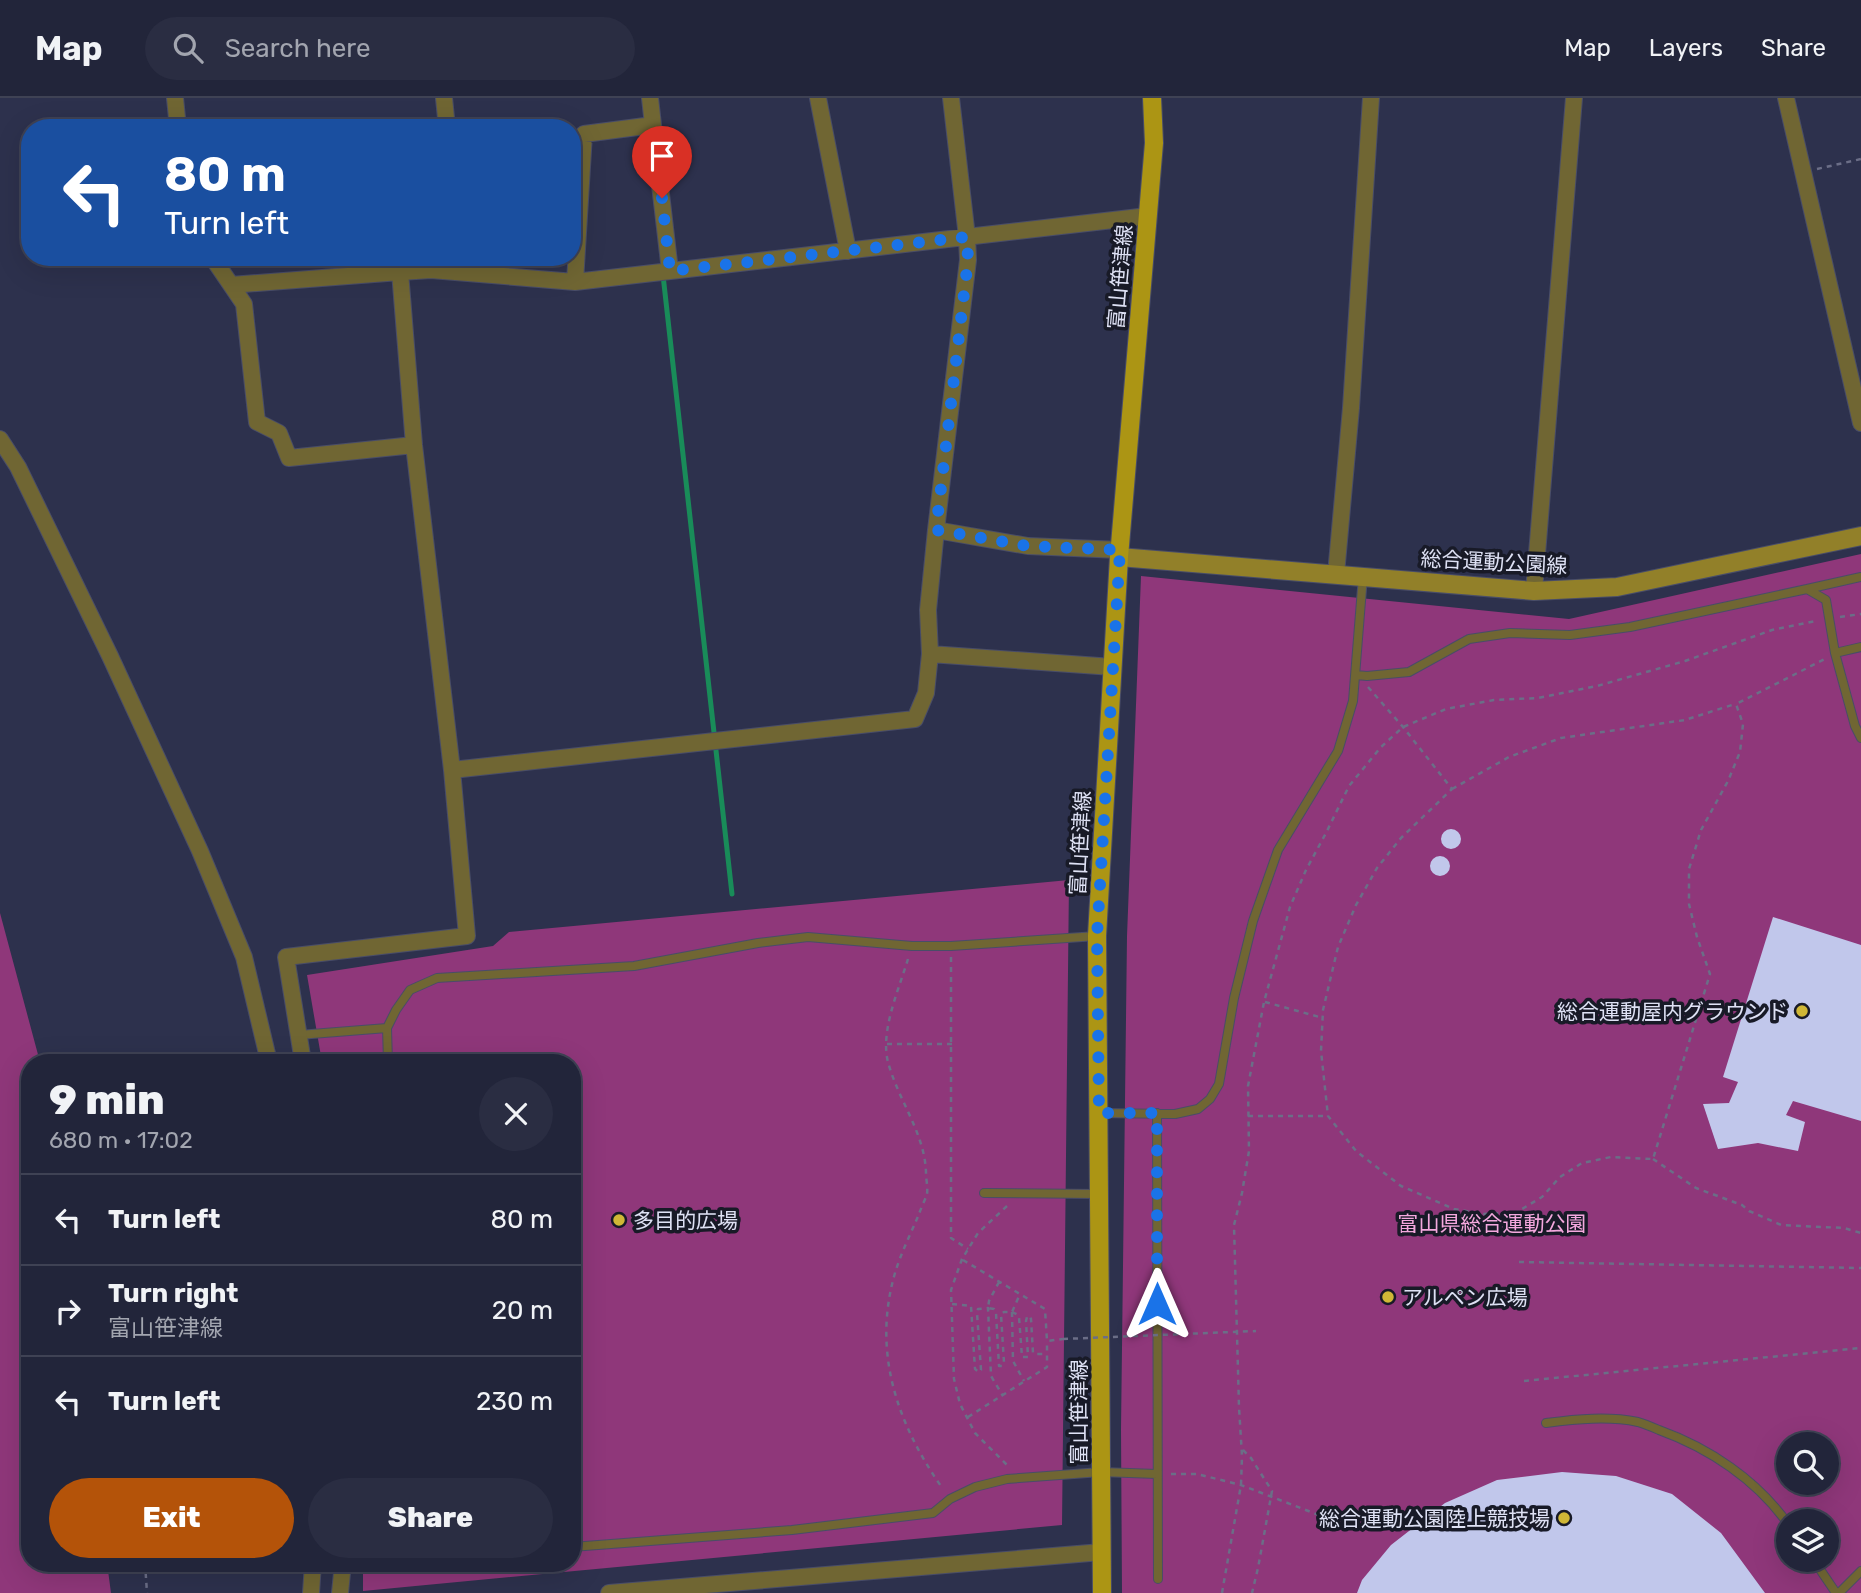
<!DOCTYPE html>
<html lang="en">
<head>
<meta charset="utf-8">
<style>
	body { margin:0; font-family:Rubik,"Noto Sans JP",sans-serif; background:#2a2d42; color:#f1f3f6; height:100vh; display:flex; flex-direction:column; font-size:26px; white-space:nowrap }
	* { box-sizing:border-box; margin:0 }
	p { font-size:23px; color:#a2a5af }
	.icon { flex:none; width:38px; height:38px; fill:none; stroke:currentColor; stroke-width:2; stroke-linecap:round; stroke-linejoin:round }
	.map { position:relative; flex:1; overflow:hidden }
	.drawer { position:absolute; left:21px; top:956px; width:560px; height:518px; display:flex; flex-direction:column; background:#22253a; border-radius:28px; box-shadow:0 7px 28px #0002,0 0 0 2px #3f4254 }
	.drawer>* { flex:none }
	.top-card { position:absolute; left:21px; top:21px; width:560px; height:147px; border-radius:28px; box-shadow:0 7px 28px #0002,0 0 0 2px #3f4254; background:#1a4fa0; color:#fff; overflow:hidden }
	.buttons { position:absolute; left:1776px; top:1334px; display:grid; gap:14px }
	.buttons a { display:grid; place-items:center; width:63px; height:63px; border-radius:50%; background:#22253a; box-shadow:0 7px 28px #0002,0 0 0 2px #3f4254; font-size:35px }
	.pin { position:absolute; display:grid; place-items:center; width:60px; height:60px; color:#fff; margin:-72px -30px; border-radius:50% 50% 50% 0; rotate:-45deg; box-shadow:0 0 7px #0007 }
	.pin .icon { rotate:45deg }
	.me { position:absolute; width:77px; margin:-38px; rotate:0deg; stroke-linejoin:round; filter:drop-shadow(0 0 5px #0008) }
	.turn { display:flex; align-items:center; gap:24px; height:147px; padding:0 28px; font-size:32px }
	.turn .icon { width:91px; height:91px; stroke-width:2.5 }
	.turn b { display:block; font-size:49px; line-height:60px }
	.round { display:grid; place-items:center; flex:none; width:74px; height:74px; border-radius:37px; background:#2a2d42 }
	.overview { display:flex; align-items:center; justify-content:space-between; height:119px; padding:0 28px }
	h1 { font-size:42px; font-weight:800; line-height:52px }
	.primary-button { display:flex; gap:14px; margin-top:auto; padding:14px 28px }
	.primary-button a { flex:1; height:80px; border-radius:42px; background:#b45309; color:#fff; font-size:28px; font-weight:800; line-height:80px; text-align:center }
	.primary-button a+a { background:#2a2d42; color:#f1f3f6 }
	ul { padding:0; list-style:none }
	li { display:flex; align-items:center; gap:21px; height:91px; padding:0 28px; border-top:2px solid #3f4254 }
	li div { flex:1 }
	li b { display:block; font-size:26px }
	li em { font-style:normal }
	header { display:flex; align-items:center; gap:42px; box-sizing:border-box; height:98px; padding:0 35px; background:#22253a; border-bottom:2px solid #3f4254 }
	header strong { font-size:33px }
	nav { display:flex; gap:38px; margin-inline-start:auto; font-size:24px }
	.search { width:490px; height:63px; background:#2a2d42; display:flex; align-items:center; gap:18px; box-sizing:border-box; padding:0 24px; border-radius:38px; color:#a2a5af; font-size:26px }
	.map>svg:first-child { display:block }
	.green { fill:#8f377a; fill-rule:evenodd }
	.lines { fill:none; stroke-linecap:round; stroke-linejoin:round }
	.stream { stroke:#198c59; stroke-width:5 }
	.building { fill:#c1c7eb }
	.lane-casing { stroke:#494d68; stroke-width:10 }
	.street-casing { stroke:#494d68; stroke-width:18 }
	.secondary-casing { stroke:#494d68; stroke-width:20 }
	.primary-casing { stroke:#494d68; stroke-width:20 }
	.path { stroke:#6b6e87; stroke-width:2.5; stroke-dasharray:5 5; stroke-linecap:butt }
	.lane { stroke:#706633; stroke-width:8 }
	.street { stroke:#706633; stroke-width:16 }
	.secondary { stroke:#928029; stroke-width:18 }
	.primary { stroke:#ac9514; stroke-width:18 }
	.path-bridge { stroke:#6b6e87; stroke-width:2.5; stroke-dasharray:5 5; stroke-linecap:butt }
	.route { stroke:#1a73e8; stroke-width:12; stroke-dasharray:0 21.6 }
	.poi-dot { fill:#d0b736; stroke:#181a27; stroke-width:2.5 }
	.labels { text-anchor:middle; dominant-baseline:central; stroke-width:7; stroke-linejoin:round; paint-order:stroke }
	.street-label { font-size:21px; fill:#dee1f4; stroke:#181a27 }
	.poi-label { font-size:21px; fill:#dee1f4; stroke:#181a27; text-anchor:end }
	.park-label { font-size:21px; fill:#f4a8de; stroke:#181a27 }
</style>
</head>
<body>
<header>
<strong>Map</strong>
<div class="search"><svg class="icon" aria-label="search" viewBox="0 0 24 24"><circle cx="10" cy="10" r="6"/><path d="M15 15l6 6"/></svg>Search here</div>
<nav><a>Map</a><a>Layers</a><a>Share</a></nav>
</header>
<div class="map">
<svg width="1861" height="1495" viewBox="0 0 1861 1495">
	<rect width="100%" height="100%" fill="#2d314d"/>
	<!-- green -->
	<path class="green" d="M1861,456V1495H1122L1121,1332L1127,838L1141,478L1569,521ZM1788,1346H1827V1384H1788ZM1788,1423H1827V1461H1788Z
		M1069,782L1062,1427L363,1493V1465H572V964H322L307,877L493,848L509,834Z
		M0,815L40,964H30V1465H107L111,1495H0Z"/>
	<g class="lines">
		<!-- stream -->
		<path class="stream" d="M663,177L732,796"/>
	</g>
	<!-- building -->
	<path class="building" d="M1441 741a10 10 0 1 1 20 0a10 10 0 1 1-20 0Z
		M1430 768a10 10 0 1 1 20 0a10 10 0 1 1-20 0Z
		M1773,819L1861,847V1023L1793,1003L1786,1017L1805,1024L1798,1053L1758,1045L1718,1051L1703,1006L1729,1005L1738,984L1723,979Z
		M1562,1374L1616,1378L1672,1396L1721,1435L1765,1495H1357L1362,1482L1391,1447L1445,1405L1497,1382Z"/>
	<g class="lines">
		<!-- lane casing -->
		<g class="lane-casing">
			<path id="lane" d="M1807,491L1861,479
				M1835,555L1861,549
				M1356,577L1367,578L1409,574L1469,541L1510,535L1570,537L1630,529L1807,491L1826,502L1835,555L1855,628L1861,640
				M299,937L387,930
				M388,964L387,930L396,912L410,892L437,880L634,868L758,845L808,839L912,848H951L1097,838
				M1099,1015L1175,1016L1198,1011L1210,1001L1219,986L1234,900L1253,823L1278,752L1338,653L1353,603L1363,478
				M1157,1015L1158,1481
				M984,1095L1100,1096
				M1546,1325C1577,1321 1608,1318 1638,1324C1645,1326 1652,1329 1659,1332C1709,1350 1757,1382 1788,1426
				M572,1449L792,1432L933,1415L950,1401L975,1389L1007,1381L1101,1374L1157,1376
				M1813,1461L1836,1495
				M1839,1495L1861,1473"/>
		</g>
		<!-- street casing -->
		<g class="street-casing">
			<path id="street" d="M175,0L178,30
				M444,0L447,30
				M650,0L653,27
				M818,0L848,153
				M1786,0L1861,325
				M212,159L244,206L257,324L279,335L289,360L414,347
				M575,184L584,36L653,27L670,173
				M231,187L400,174
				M0,341L18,369L110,558L200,753L244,859L269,964
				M936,432L968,162L967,139L951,0
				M1336,476L1351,310L1371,0
				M1534,493L1574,0
				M930,556L928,512L936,432L1028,448L1120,452
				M452,672L915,621L926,595L930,556L1113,569
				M303,964L286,859L467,838L452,672L414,347L400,174L431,172L575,184L1148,118
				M311,1495L313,1465
				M340,1495L343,1465
				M609,1495L1102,1454"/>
		</g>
		<!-- secondary casing -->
		<g class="secondary-casing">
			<path id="secondary" d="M1119,459L1534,493L1617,489L1861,438"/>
		</g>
		<!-- primary casing -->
		<g class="primary-casing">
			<path id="primary" d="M1102,1495L1097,838L1119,459L1154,45L1152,0"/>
		</g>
		<!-- path -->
		<path class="path" d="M1817,71L1861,61
			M1840,519L1861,516
			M1368,589L1403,629L1452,691L1401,740L1377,770L1356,807L1338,849L1323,912L1321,953L1328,1018L1356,1053L1401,1088L1454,1111L1484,1116L1517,1114L1542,1099L1560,1079L1582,1065L1611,1059L1653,1061L1710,876L1697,839L1689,806V771L1701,732L1728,683L1740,654L1743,626L1736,606L1825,561
			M1452,691L1509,659L1561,640L1685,622L1735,606
			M951,859V1140L968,1151
			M908,861C899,891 880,933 888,964C898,1002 925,1035 926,1075C926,1081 928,1089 927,1096C925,1102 921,1110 919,1116C911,1135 901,1155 895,1175C872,1254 897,1326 943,1391
			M1265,904L1323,920
			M887,946H957
			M1248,1018H1328
			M1653,1061L1696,1090L1742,1107L1749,1113L1781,1127L1844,1130L1861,1135
			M1007,1108L978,1135L962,1161L951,1192L954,1281L960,1306L975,1335L1009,1369
			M963,1162L1045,1211L1047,1243L1063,1241
			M1519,1164L1861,1170
			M999,1184L989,1203L988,1210L994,1211L996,1215L999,1268H1002L1004,1265L1001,1216L1004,1214H1012L1020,1196
			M952,1206L971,1208L975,1271L979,1274L981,1272L977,1215L978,1211L988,1210L991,1278L1003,1298
			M1012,1214L1018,1217L1019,1219L1022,1259H1028L1026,1223L1027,1219L1030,1218L1031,1221L1033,1255L1037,1256H1047
			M1012,1214L1013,1263L1024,1283
			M1524,1283L1861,1250
			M968,1319L1047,1269V1243
			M1243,1352L1251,1360L1272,1393L1258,1470L1252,1495
			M1171,1376H1197L1241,1387L1342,1426
			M145,1465L147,1495
			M1222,1495L1241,1387L1242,1358L1239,1309L1234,1127L1242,1095L1249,1053L1248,988L1264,904L1290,809L1306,772L1326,735L1349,688L1381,649L1403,629L1446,611L1494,602L1538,600L1597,588L1685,563L1772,532L1816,523"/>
		<!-- lane -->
		<use href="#lane" class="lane"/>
		<!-- street -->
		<use href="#street" class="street"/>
		<!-- secondary -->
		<use href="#secondary" class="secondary"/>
		<!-- primary -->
		<use href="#primary" class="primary"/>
		<!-- path-bridge -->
		<path class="path-bridge" d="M1063,1241L1256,1233"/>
	</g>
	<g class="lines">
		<!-- route -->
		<path class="route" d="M662,100L670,173L967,139L968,162L936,432L1028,448L1120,452L1097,838L1099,1015H1157V1206"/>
	</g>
	<!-- markers -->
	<g class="poi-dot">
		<circle cx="1802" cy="913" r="7"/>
		<circle cx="619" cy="1122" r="7"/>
		<circle cx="1388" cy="1199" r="7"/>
		<circle cx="1564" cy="1420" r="7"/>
	</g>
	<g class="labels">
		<!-- street labels -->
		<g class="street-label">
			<text transform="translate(1120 179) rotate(-85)">富山笹津線</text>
			<text transform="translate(1494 464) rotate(3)">総合運動公園線</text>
			<text transform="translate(1080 745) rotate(-87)">富山笹津線</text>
			<text transform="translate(1078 1314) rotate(-90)">富山笹津線</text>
		</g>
		<!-- poi labels -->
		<g class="poi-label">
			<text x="1788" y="913">総合運動屋内グラウンド</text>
			<text x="633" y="1122" text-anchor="start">多目的広場</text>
			<text x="1402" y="1199" text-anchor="start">アルペン広場</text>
			<text x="1550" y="1420">総合運動公園陸上競技場</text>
		</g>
		<!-- park labels -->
		<g class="park-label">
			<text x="1492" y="1125">富山県総合運動公園</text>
		</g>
	</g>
</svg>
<div class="buttons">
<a><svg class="icon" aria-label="search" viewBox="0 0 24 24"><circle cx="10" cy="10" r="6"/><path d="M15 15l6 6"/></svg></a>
<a><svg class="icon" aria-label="layers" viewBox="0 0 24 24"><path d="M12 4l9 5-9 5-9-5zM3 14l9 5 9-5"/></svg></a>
</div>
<div class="pin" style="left:662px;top:100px;background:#d93025"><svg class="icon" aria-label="arrive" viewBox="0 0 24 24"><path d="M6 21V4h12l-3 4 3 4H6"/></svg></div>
<svg class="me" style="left:1157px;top:1206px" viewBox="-20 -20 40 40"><path d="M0-17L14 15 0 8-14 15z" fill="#1a73e8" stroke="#fff" stroke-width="4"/></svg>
<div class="top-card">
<div class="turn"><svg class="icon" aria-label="left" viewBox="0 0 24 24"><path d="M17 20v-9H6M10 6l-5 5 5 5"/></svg><div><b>80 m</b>Turn left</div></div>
</div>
<section class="drawer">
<div class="overview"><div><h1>9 min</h1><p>680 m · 17:02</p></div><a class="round"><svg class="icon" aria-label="close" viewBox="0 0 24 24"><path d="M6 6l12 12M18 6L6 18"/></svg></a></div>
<ul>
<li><svg class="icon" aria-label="left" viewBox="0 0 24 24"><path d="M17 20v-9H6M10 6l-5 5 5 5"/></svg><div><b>Turn left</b></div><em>80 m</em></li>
<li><svg class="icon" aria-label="right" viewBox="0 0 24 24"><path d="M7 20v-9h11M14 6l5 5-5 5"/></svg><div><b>Turn right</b><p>富山笹津線</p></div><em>20 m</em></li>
<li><svg class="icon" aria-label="left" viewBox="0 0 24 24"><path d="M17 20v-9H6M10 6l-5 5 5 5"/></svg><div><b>Turn left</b></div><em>230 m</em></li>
</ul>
<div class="primary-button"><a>Exit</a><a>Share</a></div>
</section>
</div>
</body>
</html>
